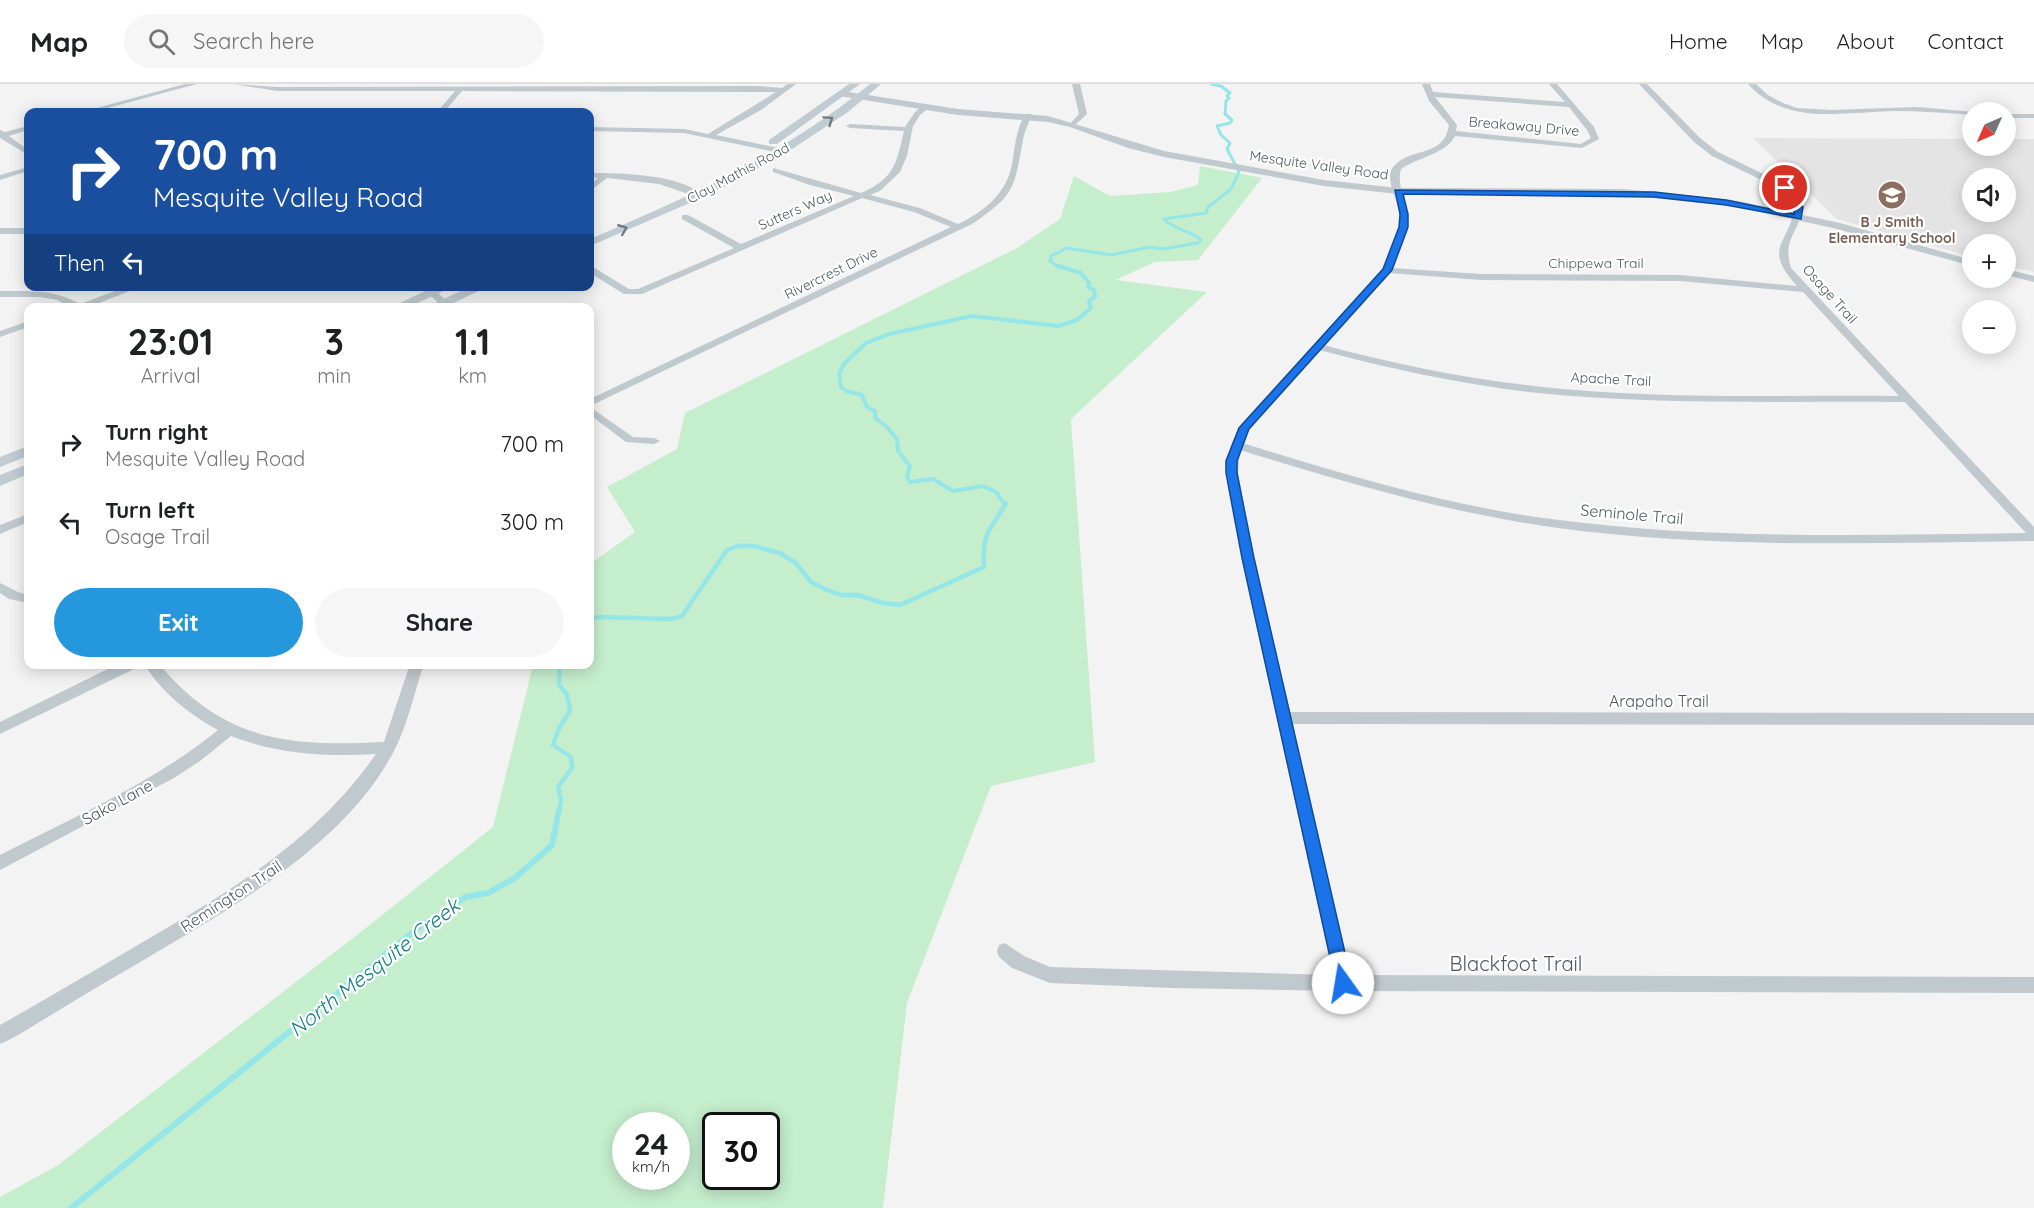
<!DOCTYPE html>
<html lang="en">
<head>
<meta charset="utf-8">
<style>
	body { margin:0; font-family:Quicksand,sans-serif; background:#f6f6f6; color:#202124; height:100vh; display:flex; flex-direction:column; font-size:22px; white-space:nowrap }
	* { box-sizing:border-box; margin:0 }
	p { font-size:20px; color:#757577 }
	.icon { flex:none; width:33px; height:33px; fill:none; stroke:currentColor; stroke-width:2; stroke-linecap:round; stroke-linejoin:round }
	.map { position:relative; flex:1; overflow:hidden }
	.drawer { position:absolute; left:24px; top:219px; width:570px; height:366px; display:flex; flex-direction:column; background:#fff; border-radius:12px; box-shadow:0 3px 15px #0003 }
	.drawer>* { flex:none }
	.hud { position:absolute; left:24px; top:24px; width:570px; height:183px; border-radius:12px; box-shadow:0 3px 15px #0003; background:#1a4fa0; color:#fff; overflow:hidden }
	.needle { width:39px; rotate:225deg }
	.buttons { position:absolute; left:1962px; top:18px; display:grid; gap:12px }
	.buttons a { display:grid; place-items:center; width:54px; height:54px; border-radius:50%; background:#fff; box-shadow:0 3px 15px #0003; font-size:30px }
	.speed { position:absolute; left:612px; top:1028px; display:flex; gap:12px; font-size:30px; font-weight:700; text-align:center }
	.speed>* { display:grid; place-content:center; width:78px; height:78px; border-radius:50%; background:#fff; box-shadow:0 3px 15px #0003; line-height:1 }
	.speed small { font-size:15px; font-weight:400 }
	.speed .limit { border:3px solid #111; border-radius:9px; background:#fff; color:#111 }
	.pin { position:absolute; display:grid; place-items:center; width:51px; height:51px; color:#fff; margin:-26px; border:3px solid #fff; border-radius:50%; box-shadow:0 2px 6px #0007 }
	.me { position:absolute; width:66px; margin:-33px; rotate:347deg; stroke-linejoin:round; filter:drop-shadow(0 0 4px #0008) }
	.turn { display:flex; align-items:center; gap:21px; height:126px; padding:0 30px; font-size:27px }
	.turn .icon { width:78px; height:78px; stroke-width:2.5 }
	.turn b { display:block; font-size:42px; line-height:51px }
	.then { display:flex; align-items:center; height:57px; padding:0 30px; background:#0003; gap:12px; font-size:22px }
	.eta { display:flex; justify-content:space-evenly; align-items:center; height:102px; text-align:center }
	.eta b { font-size:36px; font-weight:700; line-height:42px }
	.button { display:flex; gap:12px; margin-top:auto; padding:12px 30px }
	.button a { flex:1; height:69px; border-radius:36px; background:#2597dc; color:#fff; font-size:24px; font-weight:700; line-height:69px; text-align:center }
	.button a+a { background:#f6f6f6; color:#202124 }
	ul { padding:0; list-style:none }
	li { display:flex; align-items:center; gap:18px; height:78px; padding:0 30px }
	li div { flex:1 }
	li b { display:block; font-size:22px }
	li em { font-style:normal }
	header { display:flex; align-items:center; gap:36px; box-sizing:border-box; height:84px; padding:0 30px; background:#fff; border-bottom:2px solid #e0e0e0 }
	header strong { font-size:28px }
	nav { display:flex; gap:33px; margin-inline-start:auto; font-size:21px }
	.search { width:420px; height:54px; background:#f6f6f6; display:flex; align-items:center; gap:15px; box-sizing:border-box; padding:0 21px; border-radius:33px; color:#757577; font-size:22px }
	.map>svg:first-child { display:block }
	.education { fill:#e5e4e4; fill-rule:evenodd }
	.green { fill:#c5eecd; fill-rule:evenodd }
	.lines { fill:none; stroke-linecap:round; stroke-linejoin:round }
	.stream-far3 { stroke:#95e6e8; stroke-width:3 }
	.stream-far2 { stroke:#95e6e8; stroke-width:4 }
	.stream-far1 { stroke:#95e6e8; stroke-width:4.5 }
	.stream { stroke:#95e6e8; stroke-width:6 }
	.minor { fill:#bfc9ce; fill-rule:evenodd }
	.tertiary { fill:#bfc9ce; fill-rule:evenodd }
	.secondary { fill:#c0ccd2; fill-rule:evenodd }
	.oneway { stroke:#6e7c82 }
	.route { fill:#1a73e8; stroke:#114b97; stroke-width:1.5 }
	.labels { text-anchor:middle; dominant-baseline:central; stroke-width:4.5; stroke-linejoin:round; paint-order:stroke }
	.far-street-label { font-size:14px; fill:#4b595f; stroke:#fff }
	.far-education-label { font-size:14px; font-weight:bold; fill:#785e54; stroke:#fff }
	.street-label { font-size:16px; fill:#4b595f; stroke:#fff }
	.near-street-label { font-size:20px; fill:#4b595f; stroke:#fff }
	.near-water-label { font-size:21px; font-style:italic; fill:#147f82; stroke:#fff }
</style>
</head>
<body>
<header>
<strong>Map</strong>
<div class="search"><svg class="icon" aria-label="search" viewBox="0 0 24 24"><circle cx="10" cy="10" r="6"/><path d="M15 15l6 6"/></svg>Search here</div>
<nav><a>Home</a><a>Map</a><a>About</a><a>Contact</a></nav>
</header>
<div class="map">
<svg width="2034" height="1124" viewBox="0 0 2034 1124">
	<rect width="100%" height="100%" fill="#f4f3f3"/>
	<!-- education -->
	<path class="education" d="M1753,54L1972,55V62H2006V55H2034V188L2006,182V160H1972V173L1837,135ZM1972,94H2006V128H1972Z"/>
	<!-- green -->
	<path class="green" d="M1200,82L1262,94L1198,176L1154,178L1116,196L1207,208L1071,335L1095,678L991,702L907,919L883,1124H0V1113L58,1081L362,847L493,743L533,581L590,580V480L635,448L607,403L677,365L685,329L1017,164L1060,135L1074,92L1110,112L1170,108L1198,101ZM626,1041H676V1092H626ZM716,1041H766V1092H716Z"/>
	<g class="lines">
		<!-- stream-far3 -->
		<path class="stream-far3" d="M1060,184L1050,177L1051,172L1067,164L1111,171L1150,163L1163,165L1198,159L1201,156C1190,146 1174,146 1164,135L1206,129L1208,123L1231,105L1239,88L1227,65L1230,59L1221,51L1217,42L1230,39L1232,36L1225,30L1226,17L1229,14L1227,12L1230,9L1221,2L1211,0"/>
		<!-- stream-far2 -->
		<path class="stream-far2" d="M1005,421L996,408L983,402L953,407L933,395L910,398L907,393L910,382L898,367L897,355L886,342L875,334V327L867,323L862,311L846,307L841,303L839,290L844,280L866,259L889,250L972,232L1058,242L1077,236L1091,224L1089,217L1095,213L1094,206L1088,203L1089,199L1081,189L1058,182"/>
		<!-- stream-far1 -->
		<path class="stream-far1" d="M590,535L597,533L671,535L682,532L727,466L738,462H753L780,469L796,479L811,498L827,506L841,511H858L883,519L900,521L984,483C982,446 990,448 1006,419
			M559,728L561,716L558,703L572,684L571,673L553,661L559,644L570,627L567,610L559,601L560,580"/>
		<!-- stream -->
		<path class="stream" d="M71,1124L422,841L443,830L465,813L488,809L515,794L552,761L559,726"/>
		<!-- minor -->
		<path class="minor" d="M185,0H197L93,28H82Z
			M233,0L277,3L758,2L782,4L787,0H796L761,26L716,51L783,65V69H780L684,49L590,47V43L684,45L708,50L776,8L462,7L444,28H437L455,7H277Z
			M1072,0H1080L1087,30L1073,43L1069,41L1079,30Z
			M1422,0H1430L1433,8L1565,18L1549,0H1557L1594,43L1599,55L1582,64L1455,52C1447,69 1417,74 1401,85C1396,102 1407,116 1408,133C1409,150 1399,168 1392,184L1481,190L1680,191L1797,202C1762,163 1788,162 1795,123L1782,106L1712,72L1694,58L1639,0H1647L1700,54L1718,68L1788,102L1803,123C1799,150 1782,154 1791,184L2034,443V457C1875,459 1715,465 1558,444C1449,429 1344,398 1240,366L1238,389L1254,474L1290,628L2034,629V641L1292,640L1350,891L2034,893V909L1343,907L1172,904L1050,899L1012,884L999,873L997,867L999,861L1005,859L1024,872L1050,883L1333,891L1242,474L1226,389C1226,370 1233,354 1243,338C1278,299 1313,261 1348,223C1359,211 1377,197 1384,182C1391,167 1402,147 1400,130C1398,116 1383,94 1394,82C1413,62 1444,74 1449,41L1429,17ZM1435,13L1569,23L1587,46L1591,54L1581,60L1456,47L1457,41ZM1389,189L1481,196L1680,197L1803,208L1899,312C1778,311 1655,316 1534,302C1463,294 1393,280 1324,261ZM1319,266C1391,285 1464,301 1538,309C1659,321 1783,317 1905,318L2026,449C1870,451 1714,456 1559,436C1451,423 1346,391 1242,359L1252,341Z
			M1748,0H1756L1768,11L1783,19L1797,24L1831,26L1917,23L1975,28H1972V31C1946,29 1919,27 1893,27C1843,28 1786,42 1748,0Z
			M923,21L930,23L920,31L913,42L907,72L900,88L880,107L870,111L920,124L958,140C984,128 1007,109 1012,80C1015,62 1016,46 1025,30H1031C1030,38 1024,48 1023,56C1014,105 1015,111 972,140L590,322V315L951,143L914,128L862,114L642,210H624L590,189V182L593,183L629,205H638L734,164L682,135V131H688L741,160L854,112L810,101L773,88V84L861,109C895,94 896,80 904,47L850,44L846,42L850,40L905,43L915,28Z
			M2006,30H2034V34H2006Z
			M28,42V46L9,52L28,66V71L0,54V46L5,48Z
			M28,83V87L0,96V91Z
			M590,89C623,89 677,90 704,111L700,114L659,100L607,94L590,107V101L598,94L590,93Z
			M0,144H28V150H0Z
			M128,202H142L87,224H72L57,216L40,213H0V207C28,207 55,205 80,220Z
			M420,202H430L455,224H444Z
			M28,237V243L0,253V247Z
			M590,323L633,353L654,354L660,357L654,360L626,358L590,331Z
			M28,430V438L0,450V441Z
			M0,499L18,508L28,511V519L9,515L0,509Z
			M118,580H138L136,584L0,650V638Z
			M144,580H159C224,657 288,663 384,658L410,580H424C414,609 408,640 394,667C343,765 222,829 130,884C102,900 75,916 48,933C32,942 17,953 0,960V941C48,914 95,886 143,858C231,807 317,755 376,670C326,673 278,670 231,652L200,677L174,694L0,786V771C74,733 153,699 218,646C189,630 162,609 144,580Z"/>
		<!-- tertiary -->
		<path class="tertiary" d="M842,7L958,25L1048,32L1164,67L1324,96L1398,104L1623,105L1733,116L1840,139L1972,176V182L1833,144L1733,122L1623,111L1398,110L1324,102L1164,73L1128,64L1070,43L1048,38L958,31L839,12V8Z
			M2006,185L2034,192V198L2006,191Z"/>
		<!-- secondary -->
		<path class="secondary" d="M849,0H860L777,60H769V56Z
			M870,0H881L848,28L780,73L706,112L590,162V155C689,113 786,69 870,0Z
			M436,202H454L407,224H389Z
			M471,202H489L443,224H425Z
			M28,362V372L0,383V373Z
			M28,380V390L0,402V391Z"/>
	</g>
	<!-- one-way arrows -->
	<defs><path id="oneway-chevron" d="M-2-3.5L2.5 0L-2 3.5" fill="none" stroke-width="1.6" stroke-linecap="round" stroke-linejoin="round" transform="scale(1.5)"/></defs>
	<g class="oneway">
		<use href="#oneway-chevron" transform="translate(829 36) rotate(-34)"/>
		<use href="#oneway-chevron" transform="translate(623 145) rotate(-22)"/>
	</g>
	<!-- route -->
	<path class="route" d="M1785,102L1803,123L1801,135L1726,121L1654,113L1403,110L1408,130V143L1392,186L1249,345L1237,377V389L1254,474L1352,899L1349,905L1343,907L1337,905L1242,474L1226,389V377L1239,344L1383,185L1399,143L1400,130L1395,106L1654,108L1726,116L1794,130V123L1780,104Z"/>
	<!-- icons -->
	<defs>
		<g id="school-disc" transform="scale(1.5)"><circle r="9.5" fill="#8d6e63" stroke="#fff"/><path d="M0-5L7-2L0 1L-7-2ZM-4 1L0 2.5L4 1V4Q0 6-4 4Z" fill="#fff"/></g>
	</defs>
	<g fill-rule="evenodd">
		<use href="#school-disc" x="1892" y="111"/>
	</g>
	<g class="labels">
		<!-- far-street labels -->
		<g class="far-street-label">
			<text transform="translate(1524 42) rotate(5)">Breakaway Drive</text>
			<text transform="translate(1319 81) rotate(8)">Mesquite Valley Road</text>
			<text transform="translate(738 89) rotate(-28)">Clay Mathis Road</text>
			<text transform="translate(795 126) rotate(-24)">Sutters Way</text>
			<text x="1596" y="179">Chippewa Trail</text>
			<text transform="translate(831 189) rotate(-26)">Rivercrest Drive</text>
			<text transform="translate(1830 210) rotate(48)">Osage Trail</text>
			<text transform="translate(1611 295) rotate(3)">Apache Trail</text>
		</g>
		<!-- far-education labels -->
		<g class="far-education-label">
			<text x="1892" y="138">B J Smith<tspan x="1892" dy="16">Elementary School</tspan></text>
		</g>
		<!-- street labels -->
		<g class="street-label">
			<text transform="translate(1632 430) rotate(5)">Seminole Trail</text>
			<text x="1659" y="617">Arapaho Trail</text>
			<text transform="translate(117 718) rotate(-28)">Sako Lane</text>
			<text transform="translate(231 812) rotate(-33)">Remington Trail</text>
		</g>
		<!-- near-street labels -->
		<g class="near-street-label">
			<text x="1516" y="879">Blackfoot Trail</text>
		</g>
		<!-- near-water labels -->
		<g class="near-water-label">
			<text transform="translate(374 883) rotate(-38)">North Mesquite Creek</text>
		</g>
	</g>
</svg>
<div class="buttons">
<a><svg class="needle" viewBox="-14 -14 28 28"><path d="M0-13l5 13h-10z" fill="#e53935"/><path d="M0 13l5-13h-10z" fill="#757577"/></svg></a>
<a><svg class="icon" aria-label="sound" viewBox="0 0 24 24"><path d="M4 9h4l5-4v14l-5-4H4zM17 9q2 3 0 6"/></svg></a>
<a>+</a>
<a>−</a>
</div>
<div class="speed"><div>24<small>km/h</small></div><div class="limit">30</div></div>
<div class="pin" style="left:1785px;top:104px;background:#d93025"><svg class="icon" aria-label="arrive" viewBox="0 0 24 24"><path d="M6 21V4h12l-3 4 3 4H6"/></svg></div>
<svg class="me" style="left:1343px;top:899px" viewBox="-20 -20 40 40"><circle r="19" fill="#fff"/><path d="M0-13L10 11 0 6-10 11z" fill="#1a73e8"/></svg>
<div class="hud">
<div class="turn"><svg class="icon" aria-label="right" viewBox="0 0 24 24"><path d="M7 20v-9h11M14 6l5 5-5 5"/></svg><div><b>700 m</b>Mesquite Valley Road</div></div>
<div class="then">Then<svg class="icon" aria-label="left" viewBox="0 0 24 24"><path d="M17 20v-9H6M10 6l-5 5 5 5"/></svg></div>
</div>
<section class="drawer">
<div class="eta">
<div><b>23:01</b><p>Arrival</p></div>
<div><b>3</b><p>min</p></div>
<div><b>1.1</b><p>km</p></div>
</div>
<ul>
<li><svg class="icon" aria-label="right" viewBox="0 0 24 24"><path d="M7 20v-9h11M14 6l5 5-5 5"/></svg><div><b>Turn right</b><p>Mesquite Valley Road</p></div><em>700 m</em></li>
<li><svg class="icon" aria-label="left" viewBox="0 0 24 24"><path d="M17 20v-9H6M10 6l-5 5 5 5"/></svg><div><b>Turn left</b><p>Osage Trail</p></div><em>300 m</em></li>
</ul>
<div class="button"><a>Exit</a><a>Share</a></div>
</section>
</div>
</body>
</html>
